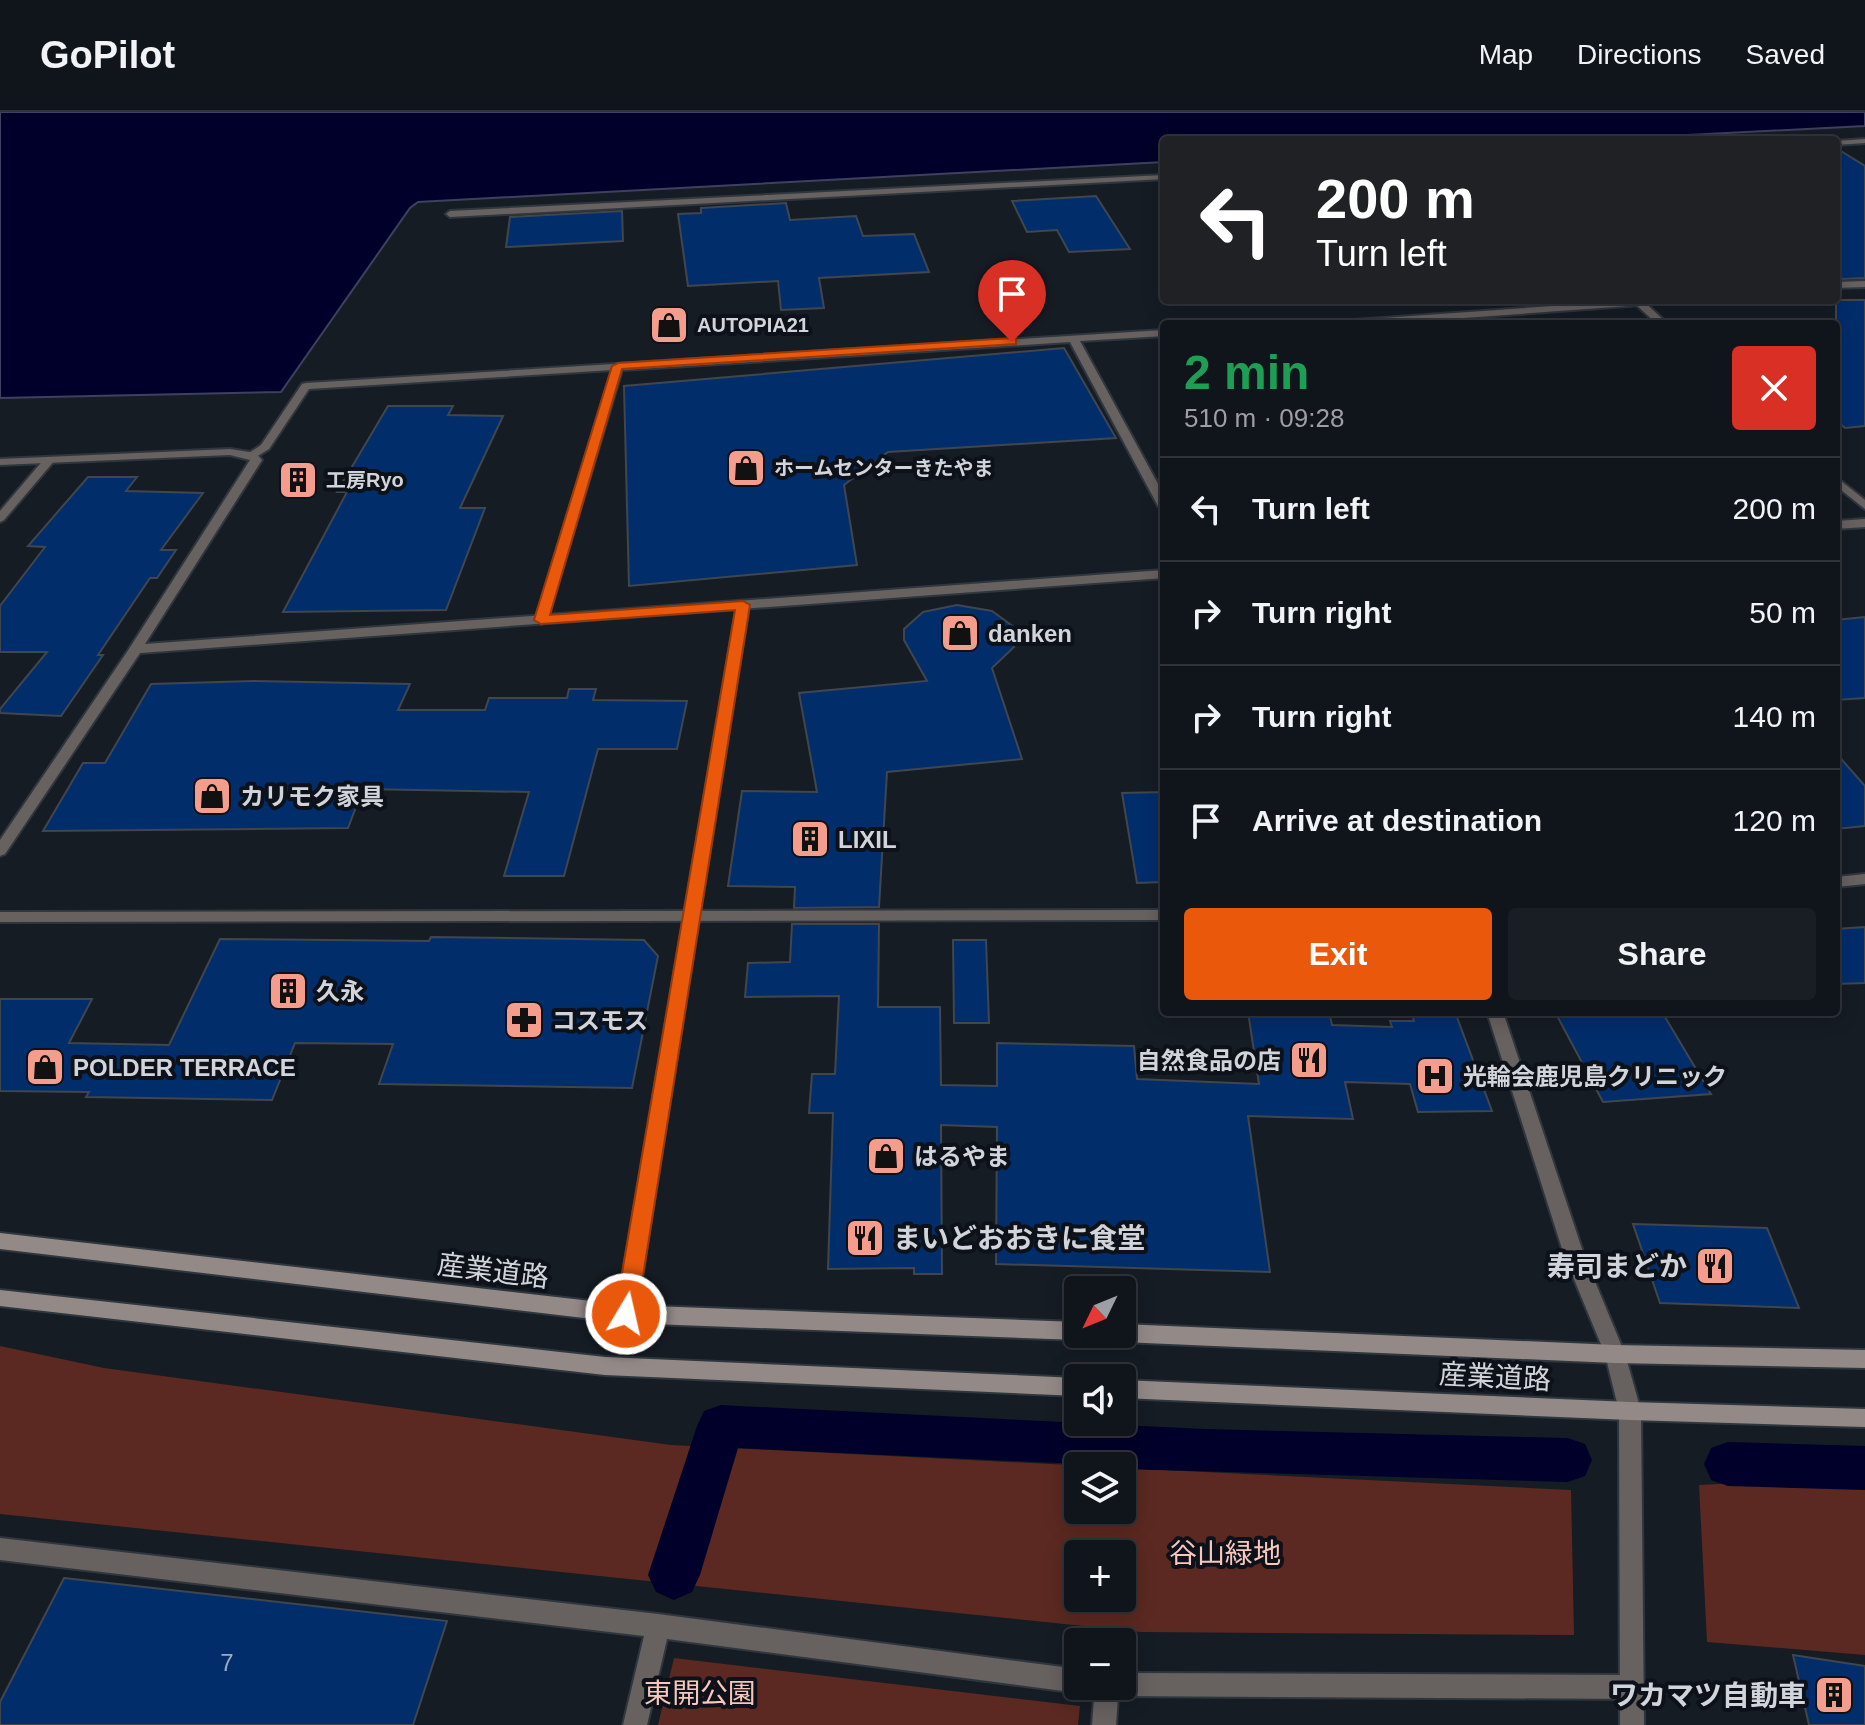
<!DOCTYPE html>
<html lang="en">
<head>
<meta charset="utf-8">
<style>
	body { margin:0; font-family:Helvetica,"Noto Sans JP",sans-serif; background:#191e24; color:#f1f3f6; height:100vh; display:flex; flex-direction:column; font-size:30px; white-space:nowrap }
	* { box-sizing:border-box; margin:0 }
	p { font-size:26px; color:#9c9fa3 }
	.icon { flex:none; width:44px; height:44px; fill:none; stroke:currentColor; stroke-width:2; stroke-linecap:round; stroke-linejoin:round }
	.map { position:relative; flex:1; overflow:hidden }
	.panel { position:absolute; left:1160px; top:208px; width:680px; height:696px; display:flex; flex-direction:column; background:#10151b; border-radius:8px; box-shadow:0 4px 20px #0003,0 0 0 2px #30343a }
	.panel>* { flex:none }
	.guide { position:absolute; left:1160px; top:24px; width:680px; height:168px; border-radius:8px; box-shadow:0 4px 20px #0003,0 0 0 2px #30343a; background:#202124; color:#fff; overflow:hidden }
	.needle { width:52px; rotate:227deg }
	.controls { position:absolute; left:1064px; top:1164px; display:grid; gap:16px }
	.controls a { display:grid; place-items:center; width:72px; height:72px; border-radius:8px; background:#10151b; box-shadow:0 4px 20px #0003,0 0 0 2px #30343a; font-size:40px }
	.pin { position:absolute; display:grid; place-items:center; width:68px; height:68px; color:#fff; margin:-82px -34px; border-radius:50% 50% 50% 0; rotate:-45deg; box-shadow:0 0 8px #0007 }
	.pin .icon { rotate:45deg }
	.me { position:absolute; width:88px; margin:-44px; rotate:9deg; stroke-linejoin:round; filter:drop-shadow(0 0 6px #0008) }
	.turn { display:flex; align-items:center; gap:28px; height:168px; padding:0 24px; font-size:36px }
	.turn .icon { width:104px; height:104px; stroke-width:2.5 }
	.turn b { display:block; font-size:56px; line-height:68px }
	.round { display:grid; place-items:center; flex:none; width:84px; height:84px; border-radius:8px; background:#191e24 }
	.headline { display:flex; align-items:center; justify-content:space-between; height:136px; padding:0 24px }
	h1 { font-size:48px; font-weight:700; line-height:60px; color:#1e9e55 }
	.button { display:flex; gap:16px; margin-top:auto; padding:16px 24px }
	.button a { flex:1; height:92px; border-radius:8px; background:#ea580c; color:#fff; font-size:32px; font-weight:700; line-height:92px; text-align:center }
	.button a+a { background:#191e24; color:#f1f3f6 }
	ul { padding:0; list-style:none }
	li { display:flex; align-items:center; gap:24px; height:104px; padding:0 24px; border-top:2px solid #30343a }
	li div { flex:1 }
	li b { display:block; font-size:30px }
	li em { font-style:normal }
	header { display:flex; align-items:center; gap:48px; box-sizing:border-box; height:112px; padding:0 40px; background:#10151b; border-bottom:2px solid #30343a }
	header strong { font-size:38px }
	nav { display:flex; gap:44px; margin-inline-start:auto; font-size:28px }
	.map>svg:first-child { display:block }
	.green { fill:#5b2921; fill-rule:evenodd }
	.water { fill:#00002a; stroke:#3f405f; stroke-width:2 }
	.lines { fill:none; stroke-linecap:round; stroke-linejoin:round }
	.canal { fill:#00002a; fill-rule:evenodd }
	.building { fill:#022d6b; stroke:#3f464f; stroke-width:2 }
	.minor-casing { stroke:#30363e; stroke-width:4 }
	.tertiary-casing { stroke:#30363e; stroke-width:4 }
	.secondary-casing { stroke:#30363e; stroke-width:4 }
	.minor { fill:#676160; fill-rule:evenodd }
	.tertiary { fill:#676160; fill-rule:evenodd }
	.secondary { fill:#938a88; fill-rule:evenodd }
	.route { fill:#ea580c; stroke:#983908; stroke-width:2 }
	.labels { text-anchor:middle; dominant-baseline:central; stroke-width:8; stroke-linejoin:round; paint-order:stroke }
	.far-poi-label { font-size:20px; font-weight:bold; fill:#d1d5db; stroke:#0d121a; text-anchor:start }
	.poi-label { font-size:24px; font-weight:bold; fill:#d1d5db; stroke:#0d121a; text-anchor:start }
	.near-number-label { font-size:24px; fill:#9dabbf }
	.near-poi-label { font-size:28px; font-weight:bold; fill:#d1d5db; stroke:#0d121a; text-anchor:end }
	.near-street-label { font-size:28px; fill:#d1d5db; stroke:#0d121a }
	.near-park-label { font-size:28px; fill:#f7c6bc; stroke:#0d121a }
</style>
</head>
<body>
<header>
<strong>GoPilot</strong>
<nav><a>Map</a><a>Directions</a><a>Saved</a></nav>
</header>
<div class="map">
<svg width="1865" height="1613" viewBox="0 0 1865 1613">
	<rect width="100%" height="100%" fill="#161c24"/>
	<!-- green -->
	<path class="green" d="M0,1234L104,1256L671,1333L1090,1354H1078V1398H1122V1356L1571,1378L1574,1523L1141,1520L0,1402ZM1078,1442H1122V1486H1078Z
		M1761,1370L1865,1374V1543L1707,1530L1699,1373Z
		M674,1546L1080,1594L1078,1613H658Z"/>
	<!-- water -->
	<path class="water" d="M0,0H1865V14L1590,28H1164V50L418,90L410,96L281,280L0,286Z"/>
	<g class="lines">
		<!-- canal -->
		<path class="canal" d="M721,1293L1204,1317L1568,1326L1585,1332L1592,1348L1585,1364L1568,1370L1122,1357V1354L738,1336L700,1463L692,1480L674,1488L656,1480L648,1463L697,1314L704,1299Z
			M1728,1330L1865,1334V1378L1728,1374L1711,1368L1704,1352L1711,1336Z"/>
	</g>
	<!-- building -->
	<path class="building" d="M1836,36L1865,54V166L1843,167L1836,162Z
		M1096,84L1130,137L1069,140L1057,118L1027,120L1012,89Z
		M786,91L790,108L856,104L863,124L914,122L929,160L819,166L824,196L781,198L778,169L688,174L678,102L701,101V96Z
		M622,99L623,129L506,135L510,105Z
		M1836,188H1865V314L1845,316L1836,308Z
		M1064,236L1116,326L888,340L844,373L857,453L629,474L624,274Z
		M388,294H453L448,303L503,304L460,396H485L446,498L283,500L347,380H337Z
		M88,365H137L126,379L203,381L161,438H176L157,466H150L98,543H103L61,604L0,601V597L47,540H0V494L45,435L28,434Z
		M957,493L992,499L1014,515L1017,525L1014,535L992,556L1022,647L887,660L879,795L794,796L795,775L728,774L742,679L817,680L799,581L927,569L904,528V517L923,500Z
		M1865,505V586L1836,588V508Z
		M253,569L410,572L398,598H485L489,586H567L569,577H596L593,588L687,589L677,637H598L564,764H504L529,680L363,677L348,716L43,719L83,651H105L151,572Z
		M1836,641L1865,674V714L1836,717Z
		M1164,680V770L1137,771L1122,681Z
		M792,812H879L878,895H940L941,973L997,974V931L1134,934L1137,967L1259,972L1248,900H1329L1332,913L1392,915L1390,909H1414L1411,900H1455L1492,999L1418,1000L1410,972L1345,970L1353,1007L1248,1004L1270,1160L996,1152L997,1015L941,1013L942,1162H914V1156L828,1157L833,1001H809L812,962H835L839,884L745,885L748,851L790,850Z
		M1865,815V871L1836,872V817Z
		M431,825L644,828L658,844L632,976L379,972L393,932L295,931L272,988L86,985L89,980L0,979V887H92L69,931L169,933L220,827L429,829Z
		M953,828H986L989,911H954Z
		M1555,900H1662L1711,982L1603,990Z
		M1633,1112L1767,1116L1799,1196L1660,1191Z
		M64,1466L447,1509L413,1613H0V1590Z
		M1793,1543L1865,1554V1613H1809Z"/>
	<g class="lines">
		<!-- minor casing -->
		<g class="minor-casing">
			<path id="minor" d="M1865,27V31L1836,33V29Z
				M1164,63V67L450,105L446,102L450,99Z
				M1639,188L1642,189V193L1381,212H1335L1340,209Z
				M1164,218V224L1080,229L1164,383V397L1158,394L1070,230L622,258L547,508L541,512L535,508L612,258L309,277L269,337L256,345L246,343L261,333L302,272L306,271Z
				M45,346L55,348L4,408L0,410V399Z
				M743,489L749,493L636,1202L633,1208L626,1211L619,1208L616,1202L737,493Z
				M0,1426L658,1502L1078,1557V1574H1088L1087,1578L1078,1581L667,1527L647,1613H623L644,1524L0,1448Z
				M1122,1561L1632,1563L1641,1566L1644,1575L1641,1584L1632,1587L1118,1584L1116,1613H1092L1095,1574H1122Z"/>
		</g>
		<!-- tertiary casing -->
		<g class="tertiary-casing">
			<path id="tertiary" d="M1865,169V175L1836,176V170Z
				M1631,188H1642L1668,212H1657Z
				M230,337L256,341L262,348L145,532L1164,458V466L140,541L5,742L0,744V728L129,537L250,348L230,343L0,353V347Z
				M1836,365L1865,388V397L1836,374Z
				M1865,407V415L1836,417V409Z
				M1865,762V772L1836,775V765Z
				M1164,798V808L0,810V800Z
				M1487,900H1503L1584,1143L1625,1242L1641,1299L1644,1613H1620L1619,1299L1605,1242L1564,1143Z"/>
		</g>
		<!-- secondary casing -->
		<g class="secondary-casing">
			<path id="secondary" d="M0,1121L626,1193L1078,1210V1222H1087L1078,1228L626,1211L0,1137Z
				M0,1178L605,1245L1078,1266V1284L605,1263L0,1194Z
				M1122,1212L1615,1233L1865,1238V1256L1615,1251L1122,1230L1115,1227L1112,1222H1122Z
				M1122,1268L1630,1290L1865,1297V1315L1630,1308L1122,1286Z"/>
		</g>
		<!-- minor -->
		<use href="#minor" class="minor"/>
		<!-- tertiary -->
		<use href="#tertiary" class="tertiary"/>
		<!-- secondary -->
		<use href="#secondary" class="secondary"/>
	</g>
	<!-- route -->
	<path class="route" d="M1012,226L1016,227V232L622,257L550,503L743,489L750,493L637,1202L634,1209L626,1212L618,1209L615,1202L735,498L541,512L534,508L612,254L618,251Z"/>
	<!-- icons -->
	<defs>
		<g id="shop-square" transform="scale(2)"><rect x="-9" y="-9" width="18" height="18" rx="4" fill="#f49d8d" stroke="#0d121a"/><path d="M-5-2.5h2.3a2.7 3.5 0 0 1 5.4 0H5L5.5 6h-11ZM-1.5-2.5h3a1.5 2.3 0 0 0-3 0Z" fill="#111"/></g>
		<g id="building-square" transform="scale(2)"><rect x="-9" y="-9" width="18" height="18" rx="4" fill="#f49d8d" stroke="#0d121a"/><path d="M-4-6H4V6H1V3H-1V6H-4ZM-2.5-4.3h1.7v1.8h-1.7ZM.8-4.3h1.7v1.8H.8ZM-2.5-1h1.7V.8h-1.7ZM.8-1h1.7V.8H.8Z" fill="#111"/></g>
		<g id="pharmacy-square" transform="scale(2)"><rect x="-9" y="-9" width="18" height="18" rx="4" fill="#f49d8d" stroke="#0d121a"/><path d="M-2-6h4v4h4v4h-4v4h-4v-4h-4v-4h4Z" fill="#111"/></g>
		<g id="restaurant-square" transform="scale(2)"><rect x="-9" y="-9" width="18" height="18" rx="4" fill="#f49d8d" stroke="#0d121a"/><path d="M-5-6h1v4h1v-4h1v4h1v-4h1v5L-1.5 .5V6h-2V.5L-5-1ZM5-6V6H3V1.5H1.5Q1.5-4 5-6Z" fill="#111"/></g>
		<g id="hospital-square" transform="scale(2)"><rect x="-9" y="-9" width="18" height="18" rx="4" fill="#f49d8d" stroke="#0d121a"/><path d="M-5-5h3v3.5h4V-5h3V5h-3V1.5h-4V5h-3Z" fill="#111"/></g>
	</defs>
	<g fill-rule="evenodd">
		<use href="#shop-square" x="669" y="213"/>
		<use href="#shop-square" x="746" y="356"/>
		<use href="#building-square" x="298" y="368"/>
		<use href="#shop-square" x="960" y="521"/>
		<use href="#shop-square" x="212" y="684"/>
		<use href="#building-square" x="810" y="727"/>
		<use href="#building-square" x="288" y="879"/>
		<use href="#pharmacy-square" x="524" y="908"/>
		<use href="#restaurant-square" x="1309" y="948"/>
		<use href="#shop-square" x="45" y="955"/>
		<use href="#hospital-square" x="1435" y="964"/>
		<use href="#shop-square" x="886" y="1044"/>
		<use href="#restaurant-square" x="865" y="1126"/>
		<use href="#restaurant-square" x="1715" y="1154"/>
		<use href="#building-square" x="1834" y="1583"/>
	</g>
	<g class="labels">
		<!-- far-poi labels -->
		<g class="far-poi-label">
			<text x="697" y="213">AUTOPIA21</text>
			<text x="774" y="356">ホームセンターきたやま</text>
			<text x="326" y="368">工房Ryo</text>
		</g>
		<!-- poi labels -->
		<g class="poi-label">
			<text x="988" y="521">danken</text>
			<text x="240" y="684">カリモク家具</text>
			<text x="838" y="727">LIXIL</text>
			<text x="316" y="879">久永</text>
			<text x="552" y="908">コスモス</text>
			<text x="1281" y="948" text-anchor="end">自然食品の店</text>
			<text x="73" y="955">POLDER TERRACE</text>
			<text x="1463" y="964">光輪会鹿児島クリニック</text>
			<text x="914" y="1044">はるやま</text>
		</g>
		<!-- near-number labels -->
		<g class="near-number-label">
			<text x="227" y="1550">7</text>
		</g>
		<!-- near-poi labels -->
		<g class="near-poi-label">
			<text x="893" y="1126" text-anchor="start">まいどおおきに食堂</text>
			<text x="1687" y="1154">寿司まどか</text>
			<text x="1806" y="1583">ワカマツ自動車</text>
		</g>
		<!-- near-street labels -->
		<g class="near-street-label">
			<text transform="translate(493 1159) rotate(7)">産業道路</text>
			<text transform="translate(1495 1265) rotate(3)">産業道路</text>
		</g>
		<!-- near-park labels -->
		<g class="near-park-label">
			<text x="1225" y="1441">谷山緑地</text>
			<text x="700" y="1581">東開公園</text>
		</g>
	</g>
</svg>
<div class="controls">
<a><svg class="needle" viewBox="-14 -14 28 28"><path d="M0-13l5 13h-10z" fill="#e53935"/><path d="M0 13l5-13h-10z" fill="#9c9fa3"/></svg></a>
<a><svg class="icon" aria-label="sound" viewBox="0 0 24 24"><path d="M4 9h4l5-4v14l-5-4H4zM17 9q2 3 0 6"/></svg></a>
<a><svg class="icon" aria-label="layers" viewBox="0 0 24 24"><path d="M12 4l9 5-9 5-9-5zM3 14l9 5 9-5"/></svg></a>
<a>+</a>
<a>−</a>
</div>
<div class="pin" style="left:1012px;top:230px;background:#d93025"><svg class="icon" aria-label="arrive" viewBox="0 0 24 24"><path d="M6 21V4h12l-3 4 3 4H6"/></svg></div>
<svg class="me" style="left:626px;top:1202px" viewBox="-20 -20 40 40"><circle r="17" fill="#ea580c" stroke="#fff" stroke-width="3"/><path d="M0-11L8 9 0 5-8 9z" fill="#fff"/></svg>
<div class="guide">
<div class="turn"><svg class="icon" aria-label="left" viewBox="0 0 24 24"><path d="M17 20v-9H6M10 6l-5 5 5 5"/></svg><div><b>200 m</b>Turn left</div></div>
</div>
<section class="panel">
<div class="headline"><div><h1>2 min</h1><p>510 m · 09:28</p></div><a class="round" style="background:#d93025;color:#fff"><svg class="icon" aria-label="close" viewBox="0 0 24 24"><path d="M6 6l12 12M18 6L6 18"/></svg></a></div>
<ul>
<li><svg class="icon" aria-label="left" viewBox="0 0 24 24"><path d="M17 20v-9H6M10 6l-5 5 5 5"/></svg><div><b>Turn left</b></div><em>200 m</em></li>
<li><svg class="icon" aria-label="right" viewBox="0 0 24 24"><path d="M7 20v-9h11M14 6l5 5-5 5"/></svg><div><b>Turn right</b></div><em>50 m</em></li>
<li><svg class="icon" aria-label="right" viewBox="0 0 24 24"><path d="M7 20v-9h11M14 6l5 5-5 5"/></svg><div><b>Turn right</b></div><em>140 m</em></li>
<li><svg class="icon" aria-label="arrive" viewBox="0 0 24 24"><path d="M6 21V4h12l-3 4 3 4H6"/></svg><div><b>Arrive at destination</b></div><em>120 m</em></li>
</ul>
<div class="button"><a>Exit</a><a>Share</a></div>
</section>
</div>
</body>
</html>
